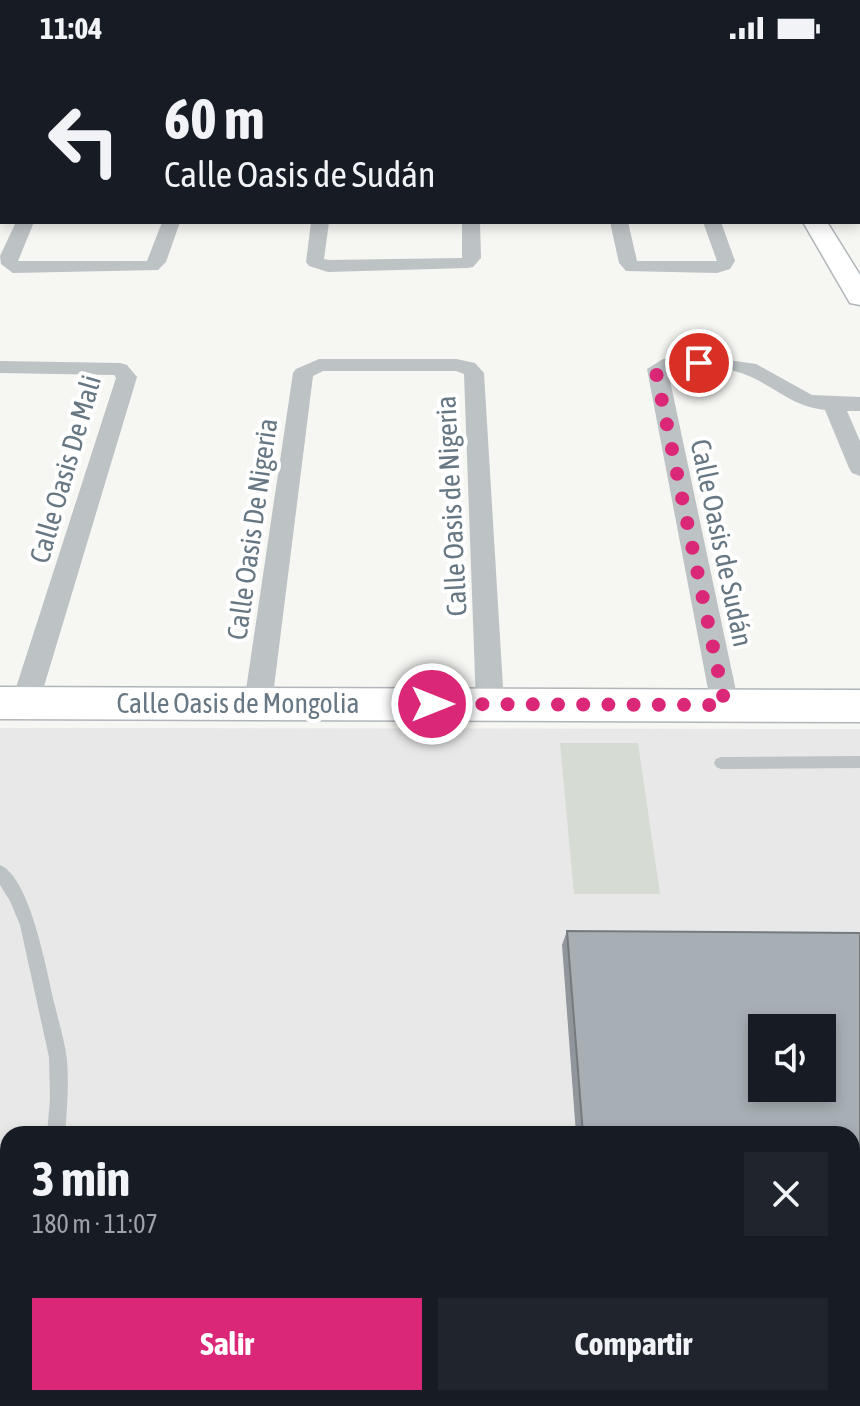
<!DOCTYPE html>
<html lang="es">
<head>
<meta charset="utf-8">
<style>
	body { margin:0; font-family:"Asap Condensed",sans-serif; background:#20242c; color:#f1f3f6; height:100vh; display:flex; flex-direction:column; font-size:30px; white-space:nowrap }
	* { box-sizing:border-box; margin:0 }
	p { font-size:26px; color:#9ea1a6 }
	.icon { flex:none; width:44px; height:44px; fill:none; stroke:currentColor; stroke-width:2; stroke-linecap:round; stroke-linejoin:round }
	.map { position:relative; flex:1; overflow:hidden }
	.details { position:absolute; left:0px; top:1070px; width:860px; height:280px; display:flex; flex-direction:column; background:#171b24; border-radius:24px 24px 0 0; box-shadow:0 4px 12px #0003 }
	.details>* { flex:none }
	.banner { position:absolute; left:0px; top:0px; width:860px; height:168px; box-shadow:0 4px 12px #0003; background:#171b24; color:#f1f3f6; overflow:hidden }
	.tools { position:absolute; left:748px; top:958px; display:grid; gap:16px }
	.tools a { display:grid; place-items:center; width:88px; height:88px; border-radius:0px; background:#171b24; box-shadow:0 4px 12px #0003; font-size:40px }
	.pin { position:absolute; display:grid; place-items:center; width:68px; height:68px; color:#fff; margin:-34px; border:4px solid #fff; border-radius:50%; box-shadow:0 2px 8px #0007 }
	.me { position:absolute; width:88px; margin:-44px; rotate:90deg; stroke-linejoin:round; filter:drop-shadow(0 0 6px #0008) }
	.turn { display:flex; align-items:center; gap:28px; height:168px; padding:0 32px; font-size:36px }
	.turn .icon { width:104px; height:104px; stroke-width:2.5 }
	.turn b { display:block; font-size:56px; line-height:68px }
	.round { display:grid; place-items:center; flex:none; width:84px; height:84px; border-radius:0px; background:#20242c }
	.head { display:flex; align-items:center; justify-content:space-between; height:136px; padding:0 32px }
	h1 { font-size:48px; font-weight:700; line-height:60px }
	.cta { display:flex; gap:16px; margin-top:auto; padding:16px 32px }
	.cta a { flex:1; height:92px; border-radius:0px; background:#db2777; color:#fff; font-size:32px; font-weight:700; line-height:92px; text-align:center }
	.cta a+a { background:#20242c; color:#f1f3f6 }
	.status { display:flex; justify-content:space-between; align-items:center; height:56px; padding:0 40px; background:#171b24; direction:ltr }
	.status svg { height:22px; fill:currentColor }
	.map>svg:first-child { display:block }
	.built { fill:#e7e8e7; fill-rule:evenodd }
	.green { fill:#d6dbd3 }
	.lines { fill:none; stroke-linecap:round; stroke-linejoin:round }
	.secondary-casing { stroke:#b0b6ba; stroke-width:3 }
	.lane { fill:#bdc2c5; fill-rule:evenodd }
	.street { fill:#bdc2c5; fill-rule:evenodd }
	.secondary { fill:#fff; fill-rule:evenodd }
	.wall { fill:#90969b; fill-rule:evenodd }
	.building { fill:#a7afb4; stroke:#757a7e; stroke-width:2; fill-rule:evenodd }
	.route { stroke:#db2777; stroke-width:14; stroke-dasharray:0 25.2 }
	.labels { text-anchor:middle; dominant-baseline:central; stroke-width:8; stroke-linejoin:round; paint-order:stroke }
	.street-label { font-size:28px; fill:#677783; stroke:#fff }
</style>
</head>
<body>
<div class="status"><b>11:04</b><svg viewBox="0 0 49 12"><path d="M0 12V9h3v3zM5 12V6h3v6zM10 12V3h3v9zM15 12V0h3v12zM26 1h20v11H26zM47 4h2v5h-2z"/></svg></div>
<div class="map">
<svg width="860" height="1350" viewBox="0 0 860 1350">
	<rect width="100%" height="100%" fill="#f6f6f3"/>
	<!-- built -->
	<path class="built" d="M0,672L860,673V1350H0ZM762,972H822V1032H762ZM8,1078H852V1342H8Z"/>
	<!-- green -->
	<path class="green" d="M560,687H638L660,838H574Z"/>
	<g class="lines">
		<!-- secondary casing -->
		<g class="secondary-casing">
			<path id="secondary" d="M714,0H734L735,2H715Z
				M0,58H2V72H0Z
				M803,166H827L860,219V249L850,247Z
				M0,631L860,634V666L0,663Z"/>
		</g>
		<!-- lane -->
		<path class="lane" d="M858,91H860V95H858Z
			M860,700V712L721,713L716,711L714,707L716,703L721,701Z
			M0,809C31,822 47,918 55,950C59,967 65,986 67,1004C69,1029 67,1053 65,1078H47L50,1043L49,1001L20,869L10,845L0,829Z
			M8,1310V1342H14L12,1350H0V1314Z"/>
		<!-- street -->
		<path class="street" d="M87,0H104L86,2Z
			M186,0H203L185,2Z
			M282,0H298L281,2Z
			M633,0H655L656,2H634Z
			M800,0H814L815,2H801Z
			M0,20H2V28H0Z
			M858,61H860V71H858Z
			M16,166H34L18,205H147L162,166H180L166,206L158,214L13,217L1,208L0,200Z
			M311,166H329L324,203L329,204L462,202V166H480L481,202L473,211L467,212L328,216L309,210L306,206Z
			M610,166H628L637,205H717L703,166H721L735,205L730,213L717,217L626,215L619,207Z
			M701,300L756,308L812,339L860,341V355H847L860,385V420L852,417L849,412L825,354C790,350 775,330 744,318C724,310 688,308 668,315L739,649L735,657L725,660L715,657L711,649L647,313L663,303Z
			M319,303H456L475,307L484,317L504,648L500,656L490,659L480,656L476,648L464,318L456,315H323L313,320L272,647L268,655L258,658L248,655L244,647L293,317L296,313Z
			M0,305L120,307L127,309L137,321L39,647L35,655L25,658L15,655L11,647L116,322L114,319L0,317Z"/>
		<!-- secondary -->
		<use href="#secondary" class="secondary"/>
	</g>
	<!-- wall -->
	<path class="wall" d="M567,875L860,877V1350H595V1342H852V1078H576L562,889ZM762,972H822V1032H762Z"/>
	<!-- building -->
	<path class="building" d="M567,875L860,877V1350H604L603,1342H852V1078H583ZM762,972H822V1032H762Z"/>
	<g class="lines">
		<!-- route -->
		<path class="route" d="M432,648L725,649L656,316L659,310L670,306L699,307"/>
	</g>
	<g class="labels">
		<!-- street labels -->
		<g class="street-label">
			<text transform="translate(65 413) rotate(-74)">Calle Oasis De Mali</text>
			<text transform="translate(451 450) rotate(-93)">Calle Oasis de Nigeria</text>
			<text transform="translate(252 473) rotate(-82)">Calle Oasis De Nigeria</text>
			<text transform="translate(722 487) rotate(78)">Calle Oasis de Sudán</text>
			<text x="238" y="647">Calle Oasis de Mongolia</text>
		</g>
	</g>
</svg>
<div class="tools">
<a><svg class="icon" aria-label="sound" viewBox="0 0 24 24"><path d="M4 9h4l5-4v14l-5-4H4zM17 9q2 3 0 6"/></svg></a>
</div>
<div class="pin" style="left:699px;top:307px;background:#d93025"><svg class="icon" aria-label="arrive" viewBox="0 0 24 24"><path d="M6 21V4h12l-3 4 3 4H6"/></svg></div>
<svg class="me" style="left:432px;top:648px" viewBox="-20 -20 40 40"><circle r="17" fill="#db2777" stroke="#fff" stroke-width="3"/><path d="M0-11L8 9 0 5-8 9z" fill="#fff"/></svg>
<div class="banner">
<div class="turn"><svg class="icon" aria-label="left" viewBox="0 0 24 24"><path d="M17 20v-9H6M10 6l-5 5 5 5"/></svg><div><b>60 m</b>Calle Oasis de Sudán</div></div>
</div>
<section class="details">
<div class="head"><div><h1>3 min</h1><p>180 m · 11:07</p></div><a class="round"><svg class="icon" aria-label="close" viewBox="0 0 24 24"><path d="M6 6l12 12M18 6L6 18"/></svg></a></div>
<div class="cta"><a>Salir</a><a>Compartir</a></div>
</section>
</div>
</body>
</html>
